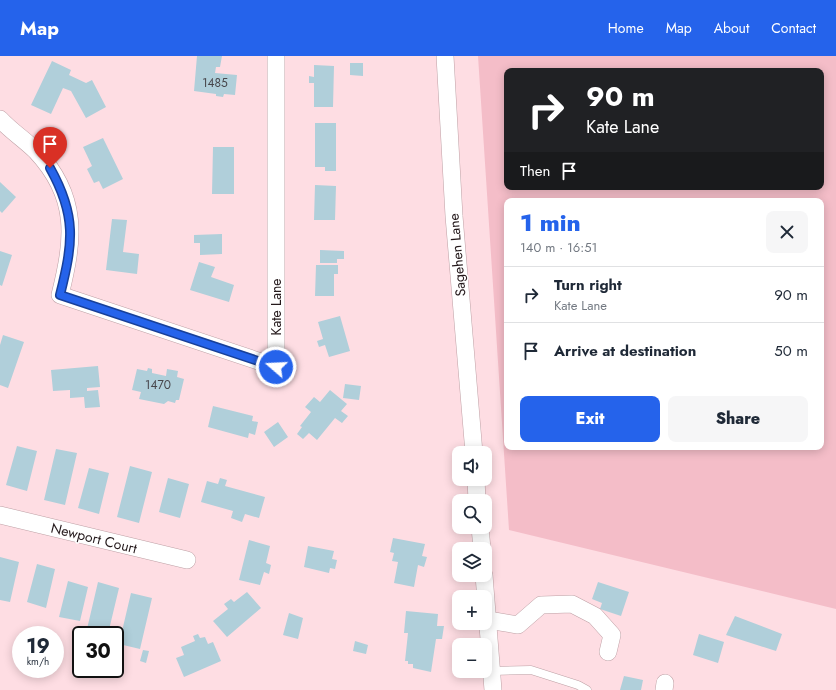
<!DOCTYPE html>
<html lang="en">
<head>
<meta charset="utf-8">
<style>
	body { margin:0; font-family:Jost,sans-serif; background:#f6f6f7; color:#1f2937; height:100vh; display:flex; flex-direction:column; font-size:15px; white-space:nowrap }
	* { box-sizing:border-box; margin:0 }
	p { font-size:13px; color:#747a83 }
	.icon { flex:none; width:22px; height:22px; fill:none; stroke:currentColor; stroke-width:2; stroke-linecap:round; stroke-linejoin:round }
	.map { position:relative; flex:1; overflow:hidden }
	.side { position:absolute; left:504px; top:142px; width:320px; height:252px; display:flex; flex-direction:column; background:#fff; border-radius:8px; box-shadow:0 2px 10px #0003 }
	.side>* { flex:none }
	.guide { position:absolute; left:504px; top:12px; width:320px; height:122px; border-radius:8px; box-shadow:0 2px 10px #0003; background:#202124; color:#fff; overflow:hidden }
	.fabs { position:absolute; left:452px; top:390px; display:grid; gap:8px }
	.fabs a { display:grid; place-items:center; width:40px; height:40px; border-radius:8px; background:#fff; box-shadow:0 2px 10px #0003; font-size:20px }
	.speed { position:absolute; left:12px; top:570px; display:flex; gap:8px; font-size:20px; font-weight:700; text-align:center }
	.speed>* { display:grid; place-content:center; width:52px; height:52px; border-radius:50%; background:#fff; box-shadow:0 2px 10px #0003; line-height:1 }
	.speed small { font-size:10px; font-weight:400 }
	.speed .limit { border:2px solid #111; border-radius:6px; background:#fff; color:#111 }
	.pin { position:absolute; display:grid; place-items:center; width:34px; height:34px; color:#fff; margin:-41px -17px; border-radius:50% 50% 50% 0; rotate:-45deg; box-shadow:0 0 4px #0007 }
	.pin .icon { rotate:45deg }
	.me { position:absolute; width:44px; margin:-22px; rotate:289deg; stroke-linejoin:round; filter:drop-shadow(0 0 3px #0008) }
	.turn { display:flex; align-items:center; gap:14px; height:84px; padding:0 16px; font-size:18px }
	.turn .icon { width:52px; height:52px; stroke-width:2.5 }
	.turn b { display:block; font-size:28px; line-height:34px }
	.then { display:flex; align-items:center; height:38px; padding:0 16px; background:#0003; gap:8px; font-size:15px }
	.round { display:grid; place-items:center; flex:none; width:42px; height:42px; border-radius:8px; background:#f6f6f7 }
	.overview { display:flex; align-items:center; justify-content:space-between; height:68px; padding:0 16px }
	h1 { font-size:24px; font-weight:800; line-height:30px; color:#2563eb }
	.button { display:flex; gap:8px; margin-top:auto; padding:8px 16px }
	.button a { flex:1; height:46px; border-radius:8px; background:#2563eb; color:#fff; font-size:16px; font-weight:800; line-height:46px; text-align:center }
	.button a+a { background:#f6f6f7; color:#1f2937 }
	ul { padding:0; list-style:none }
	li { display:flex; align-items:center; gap:12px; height:56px; padding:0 16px; border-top:1px solid #e0e1e3 }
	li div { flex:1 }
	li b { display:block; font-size:15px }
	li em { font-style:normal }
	header { display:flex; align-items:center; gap:24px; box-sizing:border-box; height:56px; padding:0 20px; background:#2563eb; color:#fff }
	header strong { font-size:19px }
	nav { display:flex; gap:22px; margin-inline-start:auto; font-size:14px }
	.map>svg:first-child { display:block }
	.green { fill:#f4bdc8; fill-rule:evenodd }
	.building { fill:#b0cfda }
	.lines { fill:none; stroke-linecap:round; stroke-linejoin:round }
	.service-casing { stroke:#bea0a5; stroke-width:9 }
	.minor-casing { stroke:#bea0a5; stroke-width:18 }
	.service { stroke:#fff; stroke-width:8 }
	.minor { stroke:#fff; stroke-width:17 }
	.route-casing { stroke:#184099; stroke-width:10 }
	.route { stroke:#2563eb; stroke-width:7 }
	.labels { text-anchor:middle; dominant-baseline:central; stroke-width:3; stroke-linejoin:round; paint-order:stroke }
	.number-label { font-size:12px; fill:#47464b }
	.street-label { font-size:14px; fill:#24191b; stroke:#fff }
</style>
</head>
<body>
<header>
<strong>Map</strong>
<nav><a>Home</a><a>Map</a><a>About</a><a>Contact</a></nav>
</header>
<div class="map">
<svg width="836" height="634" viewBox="0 0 836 634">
	<rect width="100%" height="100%" fill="#fedde3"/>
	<!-- green -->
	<path class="green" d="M478,0H836V553L509,474ZM507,15H821V131H507ZM507,145H821V391H507Z"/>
	<!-- building -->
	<path class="building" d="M197,0H222L220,11H216L215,17L237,19L235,39L224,38L223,41L216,40V38L194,35Z
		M52,5L71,14L69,19L86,27L92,24L106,51L86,62L71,35L63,32L51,58L31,49Z
		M350,7H363V20L350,19Z
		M314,9L334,10L333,51H314V27H309V20L314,21Z
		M315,67H336V115H325V111H315Z
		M103,82L123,123L103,133L99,125L94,127L87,113L92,110L83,91Z
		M213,91H234V138H212Z
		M0,126L16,141L2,157L0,155Z
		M315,129L336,130L335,164H314Z
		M112,163L127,164L123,196L139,198L137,218L106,214Z
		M222,178V198L200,199V187H194V179Z
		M320,194L344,195V203H337V207H320Z
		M0,195L12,199L2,230L0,229Z
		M199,206L215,211L211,221L234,229L229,246L190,234Z
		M316,209H338V218H334V240H315Z
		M340,260L350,295L329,301L325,289L319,291L317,285L323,283L318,266Z
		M3,279L24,286L8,332L0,329V289Z
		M98,310L100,331L87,332V335L98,334L100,351L85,352L84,341L70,342V334L53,335L51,314Z
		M148,312L152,313V317L166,320L167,313L178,315L177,321L184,323L179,344H176L175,347L168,345L164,348L139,343L141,336L132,334L137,313L147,315Z
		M345,328L361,330L359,344L343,342Z
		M330,334L347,348L341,355L348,360L342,367L335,362L317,384L309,377L303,383L297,378L302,371L300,370L311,356L305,351L314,341L320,346Z
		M213,350L253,360L252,365L258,366L255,379L249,377L248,382L208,371Z
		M278,366L288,381L274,391L264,376Z
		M17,390L37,395L27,435L6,429Z
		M56,393L77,397L65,449L44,444Z
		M130,410L152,416L139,467L117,461Z
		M89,412L109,417L99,458L78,452Z
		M168,422L189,428L180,462L159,456Z
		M220,422L227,424L225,430L265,441L259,462L245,458L242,466L231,462L233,455L201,446L207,425L218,428Z
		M393,482L425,488L422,500L427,501L424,511L418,509L414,531L394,527L398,506L392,505L394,497L390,496Z
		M249,484L270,490L266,507L271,509L269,518L264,516L260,529L239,524Z
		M308,490L334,495L332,503L337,504L335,513L330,512L329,517L304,511Z
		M0,501L19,506L10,546L0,544Z
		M37,508L55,513L46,552L27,546Z
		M68,525L88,531L80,565L59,561Z
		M98,526L119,532L108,578L87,573Z
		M598,526L629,536L621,560L600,553L602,547L592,543Z
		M247,536L261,552L227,581L213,565L228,553L224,548L231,543L234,546Z
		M131,537L152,542L140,593L119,588Z
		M406,555L438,558L437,570H444L442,583H436L431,616L413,612V608H408V605H405L408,577H404Z
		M289,557L303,562L298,583L283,579Z
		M735,560L782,578L776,595L726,579Z
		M198,578L200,582L205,581L208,588L213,586L221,605L184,621L176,602L184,599L181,591L195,585L193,580Z
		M699,578L724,586L718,607L693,599Z
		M355,585L368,589L366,598L353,595Z
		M143,594L149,595L146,607L140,605Z
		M624,620L643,624L641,634H620Z"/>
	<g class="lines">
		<!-- service casing -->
		<g class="service-casing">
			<path id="service" d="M492,615L531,614L578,629L587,634"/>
		</g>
		<!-- minor casing -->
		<g class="minor-casing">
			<path id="minor" d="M445,0L454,160L474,397
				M0,63C11,75 25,84 36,95C79,141 74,183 60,239L276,311V0
				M476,423L477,445
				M0,459L187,504
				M480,471L482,493
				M484,519L493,634
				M488,564L518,569L541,549L572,548L595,560L612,579L608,596
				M664,634L665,627"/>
		</g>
		<!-- service -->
		<use href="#service" class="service"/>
		<!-- minor -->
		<use href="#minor" class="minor"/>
	</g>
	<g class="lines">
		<!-- route casing -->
		<g class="route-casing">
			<path id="route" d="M50,112C77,160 73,187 60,239L276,311"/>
		</g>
		<!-- route -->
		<use href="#route" class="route"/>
	</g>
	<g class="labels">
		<!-- number labels -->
		<g class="number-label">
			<text x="215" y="27">1485</text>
			<text x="158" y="329">1470</text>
		</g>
		<!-- street labels -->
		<g class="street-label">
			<text transform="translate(457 199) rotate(-95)">Sagehen Lane</text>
			<text transform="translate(276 251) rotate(-90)">Kate Lane</text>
			<text transform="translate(94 482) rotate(14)">Newport Court</text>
		</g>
	</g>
</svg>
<div class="fabs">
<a><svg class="icon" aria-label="sound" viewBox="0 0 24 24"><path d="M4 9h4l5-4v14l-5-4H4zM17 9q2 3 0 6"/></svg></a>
<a><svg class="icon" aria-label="search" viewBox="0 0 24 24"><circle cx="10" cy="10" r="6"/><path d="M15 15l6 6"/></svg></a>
<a><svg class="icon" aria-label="layers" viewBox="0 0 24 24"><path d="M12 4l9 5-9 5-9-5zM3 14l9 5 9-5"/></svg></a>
<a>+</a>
<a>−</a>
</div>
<div class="speed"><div>19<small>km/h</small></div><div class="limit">30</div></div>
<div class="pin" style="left:50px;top:112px;background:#d93025"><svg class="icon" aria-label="arrive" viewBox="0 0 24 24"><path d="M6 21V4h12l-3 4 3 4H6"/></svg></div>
<svg class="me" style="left:276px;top:311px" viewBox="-20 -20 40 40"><circle r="17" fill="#2563eb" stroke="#fff" stroke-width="3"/><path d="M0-11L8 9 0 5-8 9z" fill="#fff"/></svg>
<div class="guide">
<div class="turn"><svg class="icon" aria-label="right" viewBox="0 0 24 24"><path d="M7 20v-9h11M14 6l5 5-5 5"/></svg><div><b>90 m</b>Kate Lane</div></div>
<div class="then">Then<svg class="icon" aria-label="arrive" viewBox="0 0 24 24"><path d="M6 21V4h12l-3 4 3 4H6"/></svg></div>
</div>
<section class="side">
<div class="overview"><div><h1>1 min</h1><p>140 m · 16:51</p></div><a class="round"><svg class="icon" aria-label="close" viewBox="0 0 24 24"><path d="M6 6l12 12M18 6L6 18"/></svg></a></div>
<ul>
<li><svg class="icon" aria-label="right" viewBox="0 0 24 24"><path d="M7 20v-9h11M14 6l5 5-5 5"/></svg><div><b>Turn right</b><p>Kate Lane</p></div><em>90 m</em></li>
<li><svg class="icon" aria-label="arrive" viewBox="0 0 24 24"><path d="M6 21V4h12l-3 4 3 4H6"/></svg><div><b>Arrive at destination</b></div><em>50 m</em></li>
</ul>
<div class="button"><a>Exit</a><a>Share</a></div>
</section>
</div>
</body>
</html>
